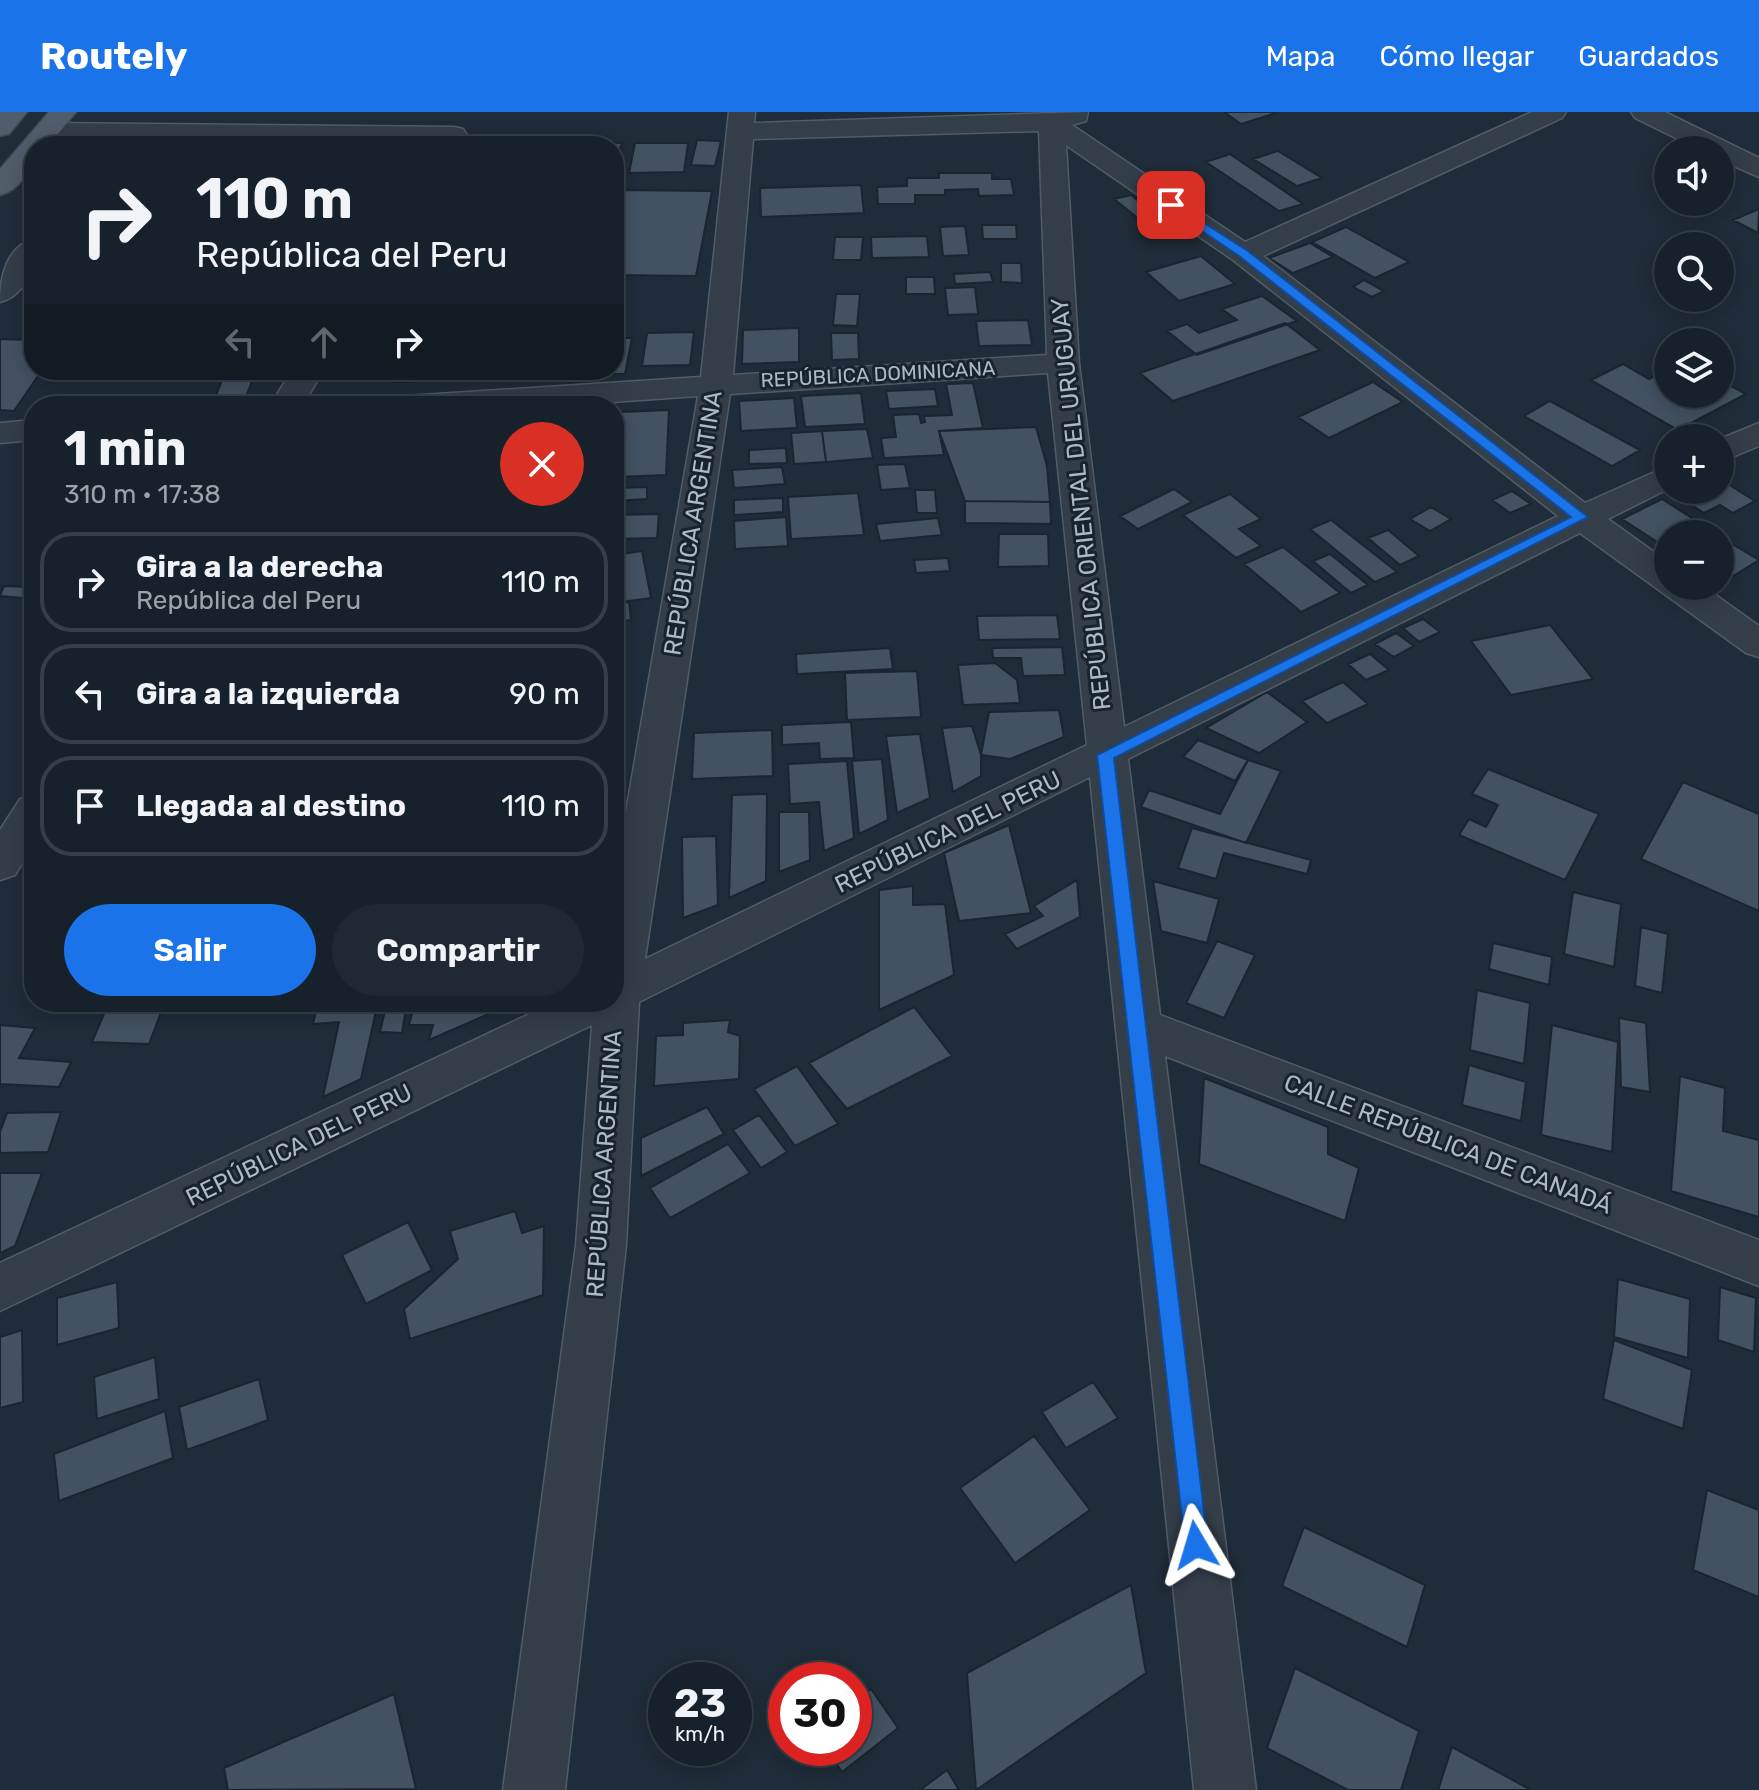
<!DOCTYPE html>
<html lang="es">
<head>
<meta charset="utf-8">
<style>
	body { margin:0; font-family:Rubik,sans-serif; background:#202933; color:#f1f3f6; height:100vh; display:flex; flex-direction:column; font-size:30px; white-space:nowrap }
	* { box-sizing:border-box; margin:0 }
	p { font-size:26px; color:#9ea3a9 }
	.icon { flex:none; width:44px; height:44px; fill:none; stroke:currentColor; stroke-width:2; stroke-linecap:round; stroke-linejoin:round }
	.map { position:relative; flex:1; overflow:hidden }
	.sheet { position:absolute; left:24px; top:284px; width:600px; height:616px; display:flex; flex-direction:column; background:#17212b; border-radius:32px; box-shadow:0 4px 20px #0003,0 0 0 2px #363e47 }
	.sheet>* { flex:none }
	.guide { position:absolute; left:24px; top:24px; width:600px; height:244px; border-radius:32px; box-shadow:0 4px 20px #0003,0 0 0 2px #363e47; background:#17212b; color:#f1f3f6; overflow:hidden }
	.controls { position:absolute; left:1654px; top:24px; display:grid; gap:16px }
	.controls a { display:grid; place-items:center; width:80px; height:80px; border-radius:50%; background:#17212b; box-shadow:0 4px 20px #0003,0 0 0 2px #363e47; font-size:40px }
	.speed { position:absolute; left:648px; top:1550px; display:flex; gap:16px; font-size:40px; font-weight:700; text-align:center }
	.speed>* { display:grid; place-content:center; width:104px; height:104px; border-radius:50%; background:#17212b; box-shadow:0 4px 20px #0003,0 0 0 2px #363e47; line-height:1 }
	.speed small { font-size:20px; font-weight:400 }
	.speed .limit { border:12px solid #d22; background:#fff; color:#111 }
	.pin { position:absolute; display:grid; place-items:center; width:68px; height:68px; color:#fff; margin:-34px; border-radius:16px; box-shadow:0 4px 12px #0006 }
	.me { position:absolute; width:88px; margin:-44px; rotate:353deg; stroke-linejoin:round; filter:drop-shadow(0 0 6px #0008) }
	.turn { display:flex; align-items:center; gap:28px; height:168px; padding:0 40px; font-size:36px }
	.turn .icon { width:104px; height:104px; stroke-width:2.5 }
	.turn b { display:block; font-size:56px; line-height:68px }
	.lanes { display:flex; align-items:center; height:76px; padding:0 40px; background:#0003; justify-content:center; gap:40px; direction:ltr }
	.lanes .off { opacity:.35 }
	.round { display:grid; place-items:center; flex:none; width:84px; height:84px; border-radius:42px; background:#202933 }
	.summary { display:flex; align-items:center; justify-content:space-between; height:136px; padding:0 40px }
	h1 { font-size:48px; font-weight:700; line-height:60px }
	.action { display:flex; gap:16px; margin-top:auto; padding:16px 40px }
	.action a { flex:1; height:92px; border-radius:48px; background:#1a73e8; color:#fff; font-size:32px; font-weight:700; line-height:92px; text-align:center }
	.action a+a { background:#202933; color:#f1f3f6 }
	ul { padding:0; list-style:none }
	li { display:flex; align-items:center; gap:24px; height:100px; margin:0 16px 12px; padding:0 24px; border:4px solid #363e47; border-radius:32px }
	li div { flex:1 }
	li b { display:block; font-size:30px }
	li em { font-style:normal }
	header { display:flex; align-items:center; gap:48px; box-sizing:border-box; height:112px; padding:0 40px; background:#1a73e8; color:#fff }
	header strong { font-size:38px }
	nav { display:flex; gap:44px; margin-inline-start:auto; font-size:28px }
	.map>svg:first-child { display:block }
	.building { fill:#425261; stroke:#1a2530; stroke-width:2 }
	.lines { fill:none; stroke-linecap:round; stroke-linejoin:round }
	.minor-casing { stroke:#505c67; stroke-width:3 }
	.major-casing { stroke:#3c4753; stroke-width:3 }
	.minor { fill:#333e49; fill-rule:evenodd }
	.major { fill:#505d6a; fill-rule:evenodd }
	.route { fill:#1a73e8; stroke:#114b97; stroke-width:2 }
	.labels { text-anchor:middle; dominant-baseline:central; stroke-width:6; stroke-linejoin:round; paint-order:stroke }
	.far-street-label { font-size:20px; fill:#adb9c6; stroke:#18232e }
	.street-label { font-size:24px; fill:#adb9c6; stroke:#18232e }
</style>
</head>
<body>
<header>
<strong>Routely</strong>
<nav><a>Mapa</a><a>Cómo llegar</a><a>Guardados</a></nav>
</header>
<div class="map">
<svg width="1759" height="1678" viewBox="0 0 1759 1678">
	<rect width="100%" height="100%" fill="#1f2c39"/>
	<!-- building -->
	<path class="building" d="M1224,0H1275L1276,1L1241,12Z
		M697,28L721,29L715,54L691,53Z
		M592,30L622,31L614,54V34H591Z
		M635,31H688L684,60L629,61Z
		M1278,39L1322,66L1297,74L1253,47Z
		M1230,42L1303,92L1279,99L1206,50Z
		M939,61H992V67H1011L1014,83L979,84L978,77L945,78V83H915V92H878L877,75L907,74V66H939Z
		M861,73L864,101L761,105L760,76Z
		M614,78L712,79L696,164L614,163Z
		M1131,83L1167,112L1150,116L1114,87Z
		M1759,97L1758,121L1733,108Z
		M982,113H1016L1017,127H983Z
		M965,114L969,143L943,144L940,115Z
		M1346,115L1409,150L1375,166L1312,130Z
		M927,124L929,145L872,146L871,125Z
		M835,125H863L861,148H833Z
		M1310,131L1333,145L1293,161L1269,146Z
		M1201,144L1235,172L1179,189L1146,160Z
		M1001,151H1021L1022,171L1001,170Z
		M990,160L993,170L955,172L954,162Z
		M906,165H934L935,182H906Z
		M1364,168L1384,179L1372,185L1353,175Z
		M975,175L978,202L948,203L945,176Z
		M836,182H860L857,214L833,213Z
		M1262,184L1297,209L1197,243L1167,219L1187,212L1199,221L1237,208L1222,197Z
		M1028,208L1032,233L979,234L976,209Z
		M1285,211L1320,238L1173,289L1140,261Z
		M799,216V250L742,252L743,218Z
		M694,220L690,253L642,254L647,221Z
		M831,221H858L859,247L832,248Z
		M614,226H632L625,262H583V258H614Z
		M0,227L34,228V258H42L14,299L0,298Z
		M1623,252L1649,267L1668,257V282H1720V268L1746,282L1678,318L1591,268Z
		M168,258H199L196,264L166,263Z
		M226,258H256L246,285L215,286Z
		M398,258H419L417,269L395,270Z
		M459,258H504L502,268H456Z
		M517,258H565L564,264L516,263Z
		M1373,270L1403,290L1329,326L1298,305Z
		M973,271L983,316L939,319L944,343L884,346L881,326L896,325L893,303L919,302L921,311L925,310L924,304L952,303L946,272Z
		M935,277L938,294L889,297L886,279Z
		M861,281L865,312L805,315L801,284Z
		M794,286L797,316L741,319L739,289Z
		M1550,289L1640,338L1612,354L1524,304Z
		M669,298L666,363L615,365L620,300Z
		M1036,315L1047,354L1050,390L965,389L939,319Z
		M867,317L873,346L826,350L822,319Z
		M822,319L826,350L794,352L791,321Z
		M786,336L787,351L749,352V338Z
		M905,352L910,376L881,378L877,353Z
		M782,355L785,372L734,376L732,358Z
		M1720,367L1755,389L1733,401L1720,393L1704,401L1671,380L1720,378Z
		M647,375V387L614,389V376Z
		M1174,377L1192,390L1138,417L1120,404Z
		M915,378H935L937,401H917Z
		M1512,379L1531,392L1510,401L1492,388Z
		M858,381L864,423L791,427L788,385Z
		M1230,382L1261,407L1239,417L1261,434L1236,446L1183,403Z
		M783,386V400L734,403V388Z
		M1662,387L1714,420L1668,422V437L1622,407Z
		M965,389L1050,390L1051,412L965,411Z
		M1431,395L1451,407L1430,419L1410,407Z
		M659,402L657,426L614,427V403Z
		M786,405L788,434L735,437L734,409Z
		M938,406L942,423L880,429L876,412Z
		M1331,408L1397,460L1375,470L1310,417Z
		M1388,418L1419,444L1400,453L1368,426Z
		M999,422H1048L1049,454L998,455Z
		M1732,432L1759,448L1720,472V462L1732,455L1720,447V439Z
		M1283,435L1340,481L1301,500L1244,452Z
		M642,439L651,486L614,491V443Z
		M1330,442L1368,473L1351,481L1313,449Z
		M948,446L950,459L916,461L914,448Z
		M4,474L30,475L24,486L0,484Z
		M629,490L631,508L614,510V492Z
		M1057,503L1060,527L979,528L977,504Z
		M1423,507L1440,520L1419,530L1403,516Z
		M1550,513L1593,567L1511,583L1471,529Z
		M1396,521L1414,534L1394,545L1375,532Z
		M1062,535L1065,563L1023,564L1021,546H993L992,536Z
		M890,536L893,557L797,562L796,542Z
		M1370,542L1389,558L1366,568L1348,552Z
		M995,551L1017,568L1020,591L963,593L958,553Z
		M917,559L921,605L847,608L845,561Z
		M1343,570L1368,592L1327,611L1302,589Z
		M1267,580L1307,610L1259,641L1206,616Z
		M1059,598L1064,625L1010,647L981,643L989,600Z
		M851,610L854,646L820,647L819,631L782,633V613Z
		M972,614L981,643V664L953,680L942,616Z
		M772,618L773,664L692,667L694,621Z
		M920,622L930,686L897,701L886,624Z
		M1198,628L1248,648L1235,669L1183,645Z
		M882,647L888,708L859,722L852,649Z
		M1248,648L1281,659L1246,731L1141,695L1149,678L1220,702Z
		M847,649L854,726L824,739L819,690L790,692L788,652Z
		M1488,657L1599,702L1565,768L1459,723L1469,707L1486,715L1498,693L1472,682Z
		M1683,670L1759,702V799L1641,747Z
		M767,682L766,769L729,786L732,683Z
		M779,700H809L810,748L779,760Z
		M1009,713L1031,801L959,809L944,741Z
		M1192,716L1311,748L1307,762L1224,741L1216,767L1178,756Z
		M716,724L718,793L683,806L682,725Z
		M1077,768L1080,805L1017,837L1005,822L1043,804L1034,794Z
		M1153,769L1219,787L1207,831L1161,819Z
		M913,774V793L945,792L954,863L879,898V778Z
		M1573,780L1621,792L1614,855L1564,842Z
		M1641,815L1668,822L1662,881L1635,874Z
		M1217,829L1255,843L1224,906L1186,891Z
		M1493,831L1552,845L1549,873L1489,857Z
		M1477,878L1530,891L1524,952L1470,938Z
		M109,890H165L149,932L92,930Z
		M318,890H378L361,967L323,985L339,910L313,912Z
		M387,890H407L402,921L380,920Z
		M415,890H516L429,928L433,913H409Z
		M914,895L952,944L847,997L809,951Z
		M1619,906L1646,911L1650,980L1621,975Z
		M730,908L728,920L740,924L739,967L654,974L656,924L683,923V911Z
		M0,913L35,916L19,946L71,950L59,975L0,972Z
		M1552,913L1618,930L1612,1040L1541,1023Z
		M1469,953L1526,970L1521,1009L1462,993Z
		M797,954L838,1012L795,1034L754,977Z
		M1680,964L1725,976L1723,1019L1759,1028V1105L1671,1079Z
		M1204,966L1328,1015V1042L1359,1056L1345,1109L1199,1052Z
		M707,995L724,1022L641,1064V1026Z
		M61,1000L48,1040L0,1041V1020L7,1001Z
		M759,1003L787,1040L761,1056L733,1018Z
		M728,1032L750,1061L670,1106L650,1076Z
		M0,1061H42L15,1134L0,1141Z
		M515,1099L522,1121L544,1114L543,1183L410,1227L404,1197L458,1147L450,1119Z
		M408,1110L432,1158L366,1192L342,1143Z
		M1618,1167L1690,1187L1688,1246L1614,1225Z
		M117,1170L119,1216L57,1233V1186Z
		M1720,1175L1756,1186L1754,1240L1718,1228Z
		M22,1218L23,1290L0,1296V1225Z
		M1614,1228L1692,1258L1683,1317L1603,1287Z
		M155,1245L159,1287L97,1307L94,1265Z
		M259,1267L268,1308L187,1338L179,1295Z
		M1093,1270L1118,1306L1066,1336L1042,1300Z
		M165,1299L173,1346L59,1389L54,1342Z
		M1034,1324L1090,1398L1015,1451L960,1376Z
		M1707,1378L1759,1398V1485L1693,1458Z
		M1304,1415L1425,1473L1407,1535L1282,1474Z
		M1131,1473L1146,1561L976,1678L967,1561Z
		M1295,1556L1419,1619L1401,1678H1348L1267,1636Z
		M871,1577L898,1616L842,1660L826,1636H854V1590Z
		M394,1582L416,1677L228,1678L224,1656Z
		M1452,1635L1531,1678H1438Z
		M947,1658L959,1678H920Z"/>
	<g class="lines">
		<!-- minor casing -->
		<g class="minor-casing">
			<path id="minor" d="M729,0H755L754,11L1088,0L1086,9L1072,13L1245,130L1532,0H1566L1562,6L1263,144L1585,391L1668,354V377L1608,407L1668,450V474H1703L1759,514V545L1746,541L1580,421L1128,647L1160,903L1759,1128V1174L1165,944L1256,1678H1194L1090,665L639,890L626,1133L565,1678H503L576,1133L592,913L0,1199V1151L555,890H614V769L698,284L554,294H390L395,287L406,284L701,265ZM1039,19L1047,243L733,263L753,27ZM1066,33L1233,148L1558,404L1124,615L1079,251ZM1048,261L1087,633L645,847L730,282Z
				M1631,0H1665L1759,46V65L1720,48V38H1700L1635,6Z
				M47,11L454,15L463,17L467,23L463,29L454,31L38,25L34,19L38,13Z
				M34,127C34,152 28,183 0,190C0,166 6,134 34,127Z
				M292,258H324L302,294H270Z
				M34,308V328L0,331V311Z
				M1759,311V334L1720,350V327Z
				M34,683V732L15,763L0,768V718L20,687Z"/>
		</g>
		<!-- major casing -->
		<g class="major-casing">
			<path id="major" d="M0,0H27L9,22L0,24Z
				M49,0H76L48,34H34C34,54 21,78 0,83V57Z"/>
		</g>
		<!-- minor -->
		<use href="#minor" class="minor"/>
		<!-- major -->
		<use href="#major" class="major"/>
	</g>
	<!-- route -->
	<path class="route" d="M1171,90L1248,139L1588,405L1114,646L1208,1433L1205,1441L1196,1445L1188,1441L1185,1433L1097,643L1571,405L1239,144L1167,95V91Z"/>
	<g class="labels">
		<!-- far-street labels -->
		<g class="far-street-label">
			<text transform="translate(878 262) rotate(-3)">REPÚBLICA DOMINICANA</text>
		</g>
		<!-- street labels -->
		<g class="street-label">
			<text transform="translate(1081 392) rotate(-96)">REPÚBLICA ORIENTAL DEL URUGUAY</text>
			<text transform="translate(693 411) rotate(-81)">REPÚBLICA ARGENTINA</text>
			<text transform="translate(948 720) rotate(-26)">REPÚBLICA DEL PERU</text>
			<text transform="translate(1448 1032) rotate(21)">CALLE REPÚBLICA DE CANADÁ</text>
			<text transform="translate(299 1033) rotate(-26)">REPÚBLICA DEL PERU</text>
			<text transform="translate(604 1052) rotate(-86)">REPÚBLICA ARGENTINA</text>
		</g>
	</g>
</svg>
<div class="controls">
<a><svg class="icon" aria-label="sound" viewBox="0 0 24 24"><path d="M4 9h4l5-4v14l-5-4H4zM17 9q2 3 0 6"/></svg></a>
<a><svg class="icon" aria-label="search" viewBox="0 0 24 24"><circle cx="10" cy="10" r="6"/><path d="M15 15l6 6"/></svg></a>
<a><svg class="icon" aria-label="layers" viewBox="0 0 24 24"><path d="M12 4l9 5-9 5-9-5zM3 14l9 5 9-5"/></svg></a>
<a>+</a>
<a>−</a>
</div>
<div class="speed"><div>23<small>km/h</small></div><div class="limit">30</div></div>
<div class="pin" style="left:1171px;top:93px;background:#d93025"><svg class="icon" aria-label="arrive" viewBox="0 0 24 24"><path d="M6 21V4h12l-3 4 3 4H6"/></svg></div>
<svg class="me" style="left:1196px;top:1433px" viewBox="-20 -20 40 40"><path d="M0-17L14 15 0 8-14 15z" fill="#1a73e8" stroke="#fff" stroke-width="4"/></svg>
<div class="guide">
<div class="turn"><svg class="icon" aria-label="right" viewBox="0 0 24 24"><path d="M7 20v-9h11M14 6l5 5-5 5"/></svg><div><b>110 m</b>República del Peru</div></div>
<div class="lanes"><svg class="icon off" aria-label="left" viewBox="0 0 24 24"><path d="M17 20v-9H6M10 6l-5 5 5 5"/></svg><svg class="icon off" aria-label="ahead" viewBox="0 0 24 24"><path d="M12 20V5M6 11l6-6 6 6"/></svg><svg class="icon" aria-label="right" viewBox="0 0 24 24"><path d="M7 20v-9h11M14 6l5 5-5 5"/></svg></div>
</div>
<section class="sheet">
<div class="summary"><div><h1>1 min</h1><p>310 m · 17:38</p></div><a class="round" style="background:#d93025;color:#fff"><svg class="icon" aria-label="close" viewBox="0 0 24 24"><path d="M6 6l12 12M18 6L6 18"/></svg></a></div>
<ul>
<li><svg class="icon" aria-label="right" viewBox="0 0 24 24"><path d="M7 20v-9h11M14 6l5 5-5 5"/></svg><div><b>Gira a la derecha</b><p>República del Peru</p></div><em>110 m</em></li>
<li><svg class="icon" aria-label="left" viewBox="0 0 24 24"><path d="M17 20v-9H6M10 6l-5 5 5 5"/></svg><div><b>Gira a la izquierda</b></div><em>90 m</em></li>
<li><svg class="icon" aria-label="arrive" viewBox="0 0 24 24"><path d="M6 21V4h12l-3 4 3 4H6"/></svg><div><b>Llegada al destino</b></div><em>110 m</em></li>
</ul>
<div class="action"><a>Salir</a><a>Compartir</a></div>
</section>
</div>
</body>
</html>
